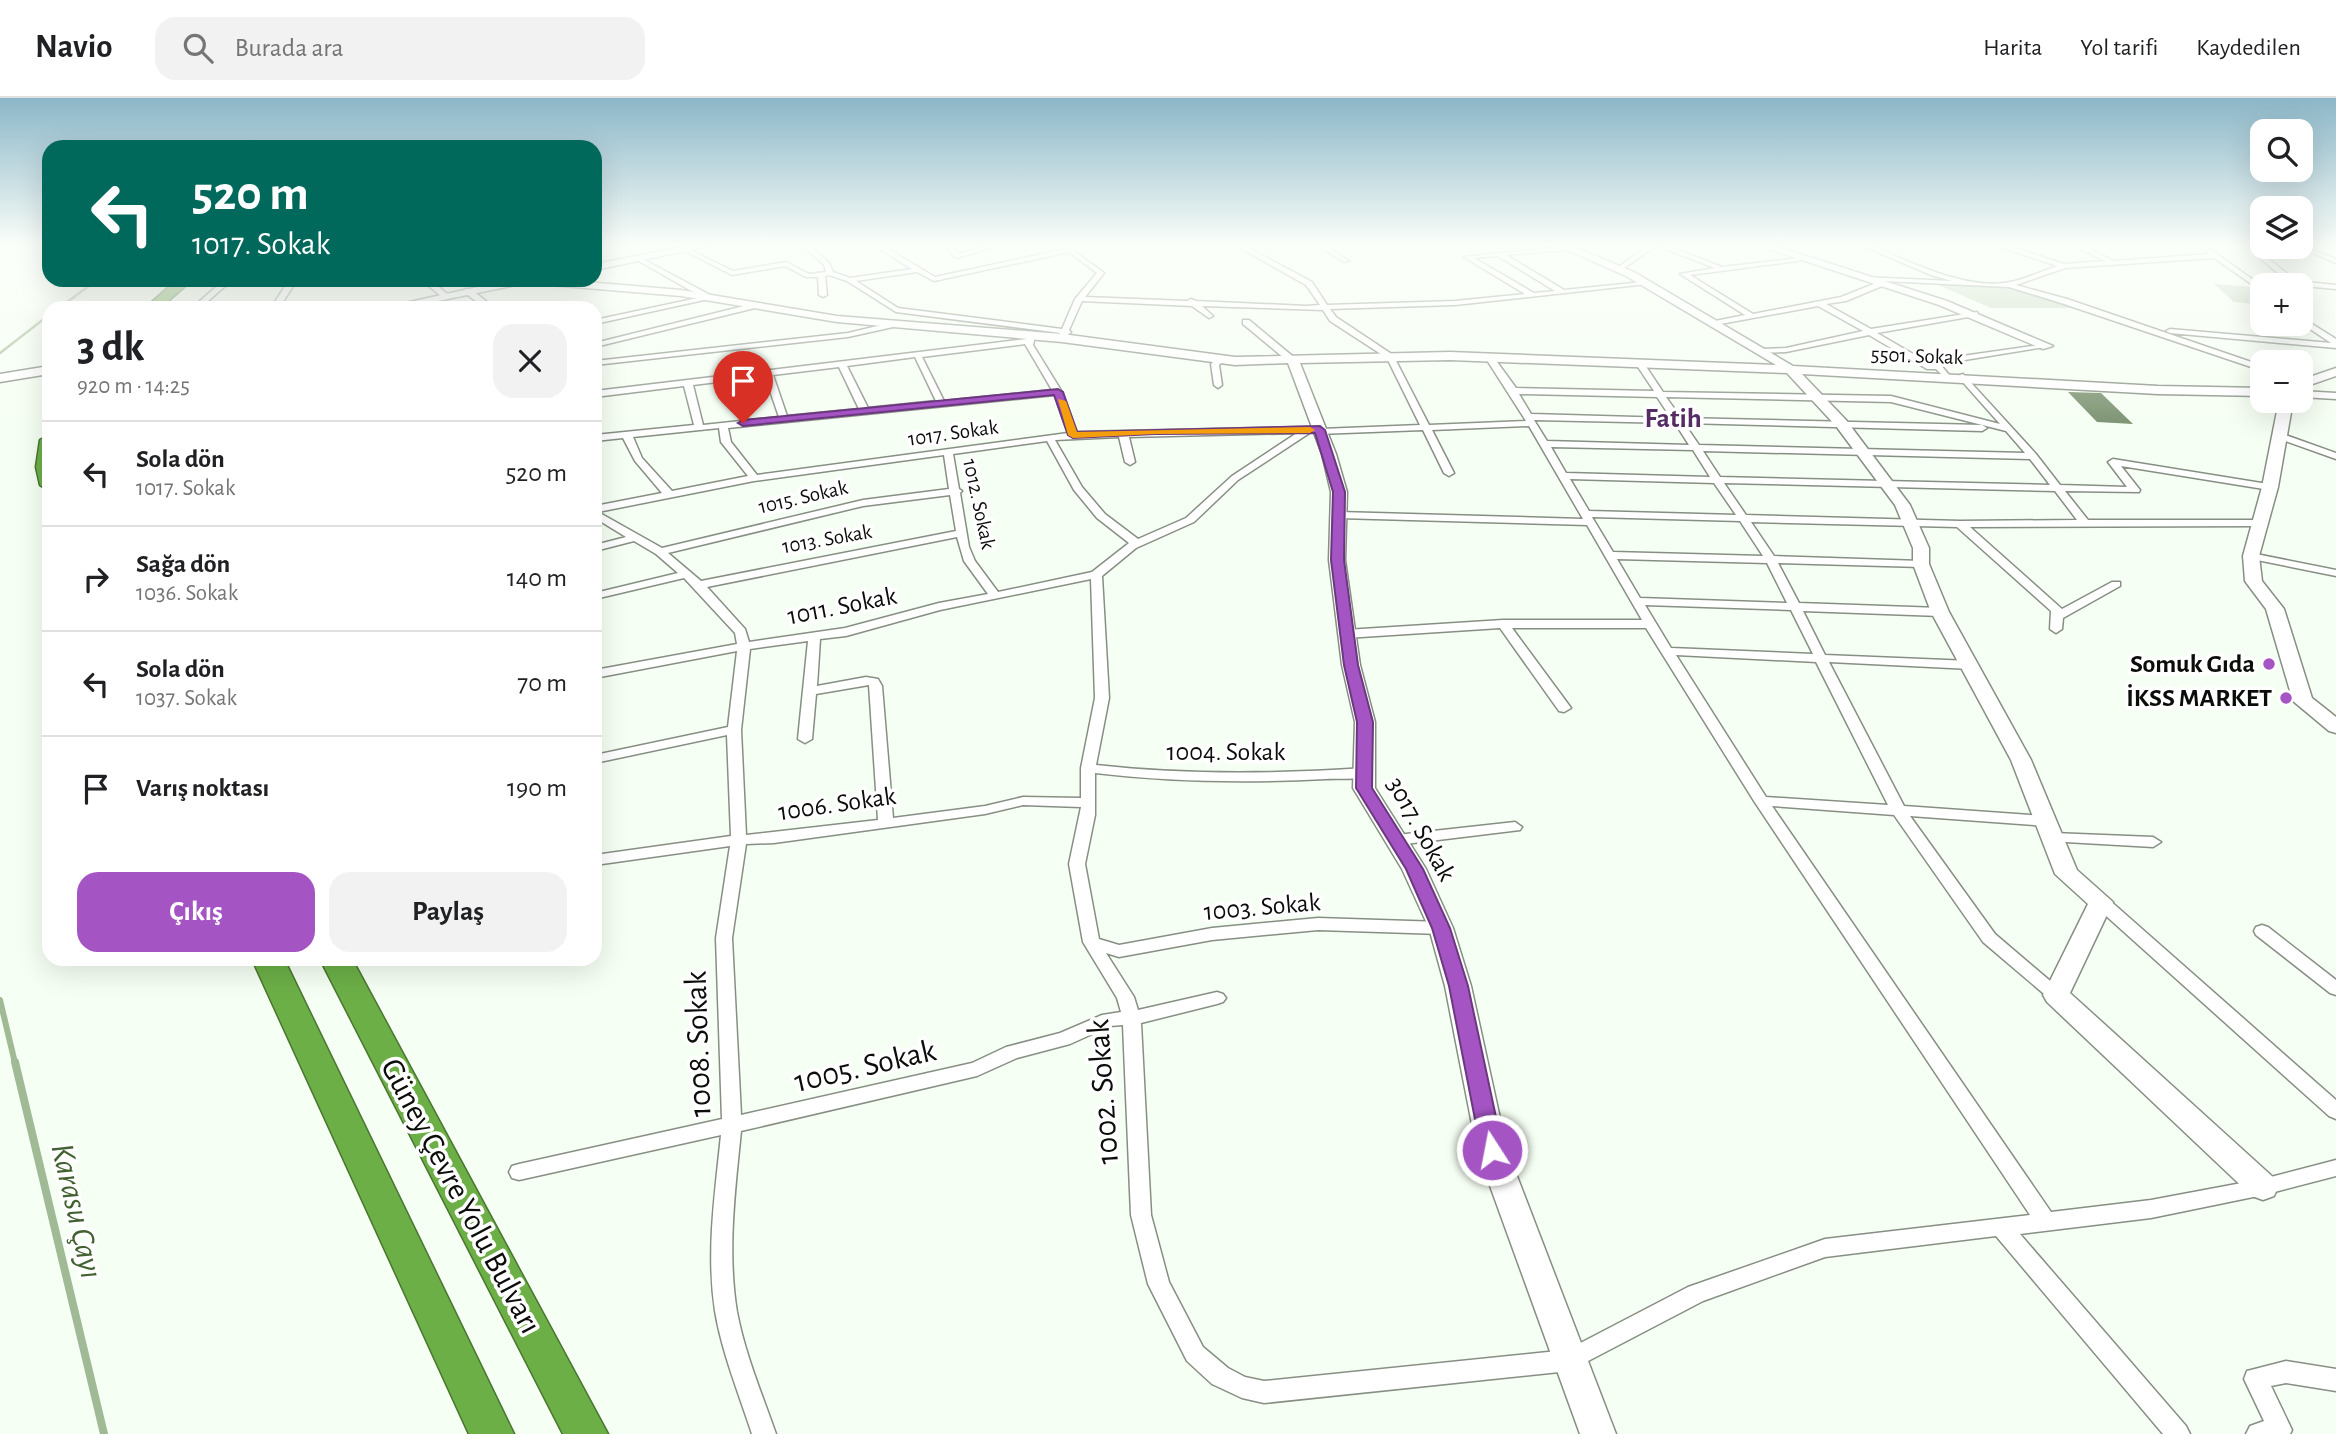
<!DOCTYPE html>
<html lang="tr">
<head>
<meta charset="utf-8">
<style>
	body { margin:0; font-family:"Alegreya Sans",sans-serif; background:#f2f2f2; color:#202124; height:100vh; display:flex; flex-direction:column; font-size:26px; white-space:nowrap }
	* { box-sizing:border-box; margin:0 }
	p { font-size:23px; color:#757577 }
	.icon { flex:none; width:38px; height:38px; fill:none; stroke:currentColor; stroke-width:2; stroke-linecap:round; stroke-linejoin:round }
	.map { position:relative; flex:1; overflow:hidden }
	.drawer { position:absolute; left:42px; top:203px; width:560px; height:665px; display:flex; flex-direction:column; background:#fff; border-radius:21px; box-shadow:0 7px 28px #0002 }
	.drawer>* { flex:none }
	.banner { position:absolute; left:42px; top:42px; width:560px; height:147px; border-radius:21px; box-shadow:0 7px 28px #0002; background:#00695c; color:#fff; overflow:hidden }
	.controls { position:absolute; left:2250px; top:21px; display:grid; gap:14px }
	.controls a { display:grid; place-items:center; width:63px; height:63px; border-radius:14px; background:#fff; box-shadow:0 7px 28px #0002; font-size:35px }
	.pin { position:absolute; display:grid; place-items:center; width:60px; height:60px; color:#fff; margin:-72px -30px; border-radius:50% 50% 50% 0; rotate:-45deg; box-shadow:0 0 7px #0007 }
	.pin .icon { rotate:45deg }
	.me { position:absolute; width:77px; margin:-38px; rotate:349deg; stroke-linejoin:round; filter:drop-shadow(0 0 5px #0008) }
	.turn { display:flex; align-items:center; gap:24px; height:147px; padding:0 35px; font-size:32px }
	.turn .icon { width:91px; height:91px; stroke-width:2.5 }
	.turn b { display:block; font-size:49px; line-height:60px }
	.round { display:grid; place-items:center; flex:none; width:74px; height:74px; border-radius:21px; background:#f2f2f2 }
	.overview { display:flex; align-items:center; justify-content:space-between; height:119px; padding:0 35px }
	h1 { font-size:42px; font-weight:700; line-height:52px }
	.button { display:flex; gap:14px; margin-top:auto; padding:14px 35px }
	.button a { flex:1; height:80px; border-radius:21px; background:#a554c4; color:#fff; font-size:28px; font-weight:700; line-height:80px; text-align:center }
	.button a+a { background:#f2f2f2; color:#202124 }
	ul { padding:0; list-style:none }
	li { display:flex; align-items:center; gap:21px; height:105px; padding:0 35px; border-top:2px solid #e0e0e0 }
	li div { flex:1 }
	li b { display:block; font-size:26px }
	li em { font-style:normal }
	header { display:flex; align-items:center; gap:42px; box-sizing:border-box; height:98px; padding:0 35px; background:#fff; border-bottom:2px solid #e0e0e0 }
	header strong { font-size:33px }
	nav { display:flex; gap:38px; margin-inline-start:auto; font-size:24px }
	.search { width:490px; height:63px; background:#f2f2f2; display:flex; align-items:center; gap:18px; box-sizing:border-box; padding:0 24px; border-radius:21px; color:#757577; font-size:26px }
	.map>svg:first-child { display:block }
	.green { fill:#c6d7bf }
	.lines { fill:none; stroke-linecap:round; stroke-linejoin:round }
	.stream-far2 { stroke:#a1ba96; stroke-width:2.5 }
	.stream-far1 { stroke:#a1ba96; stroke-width:6 }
	.stream { stroke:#a1ba96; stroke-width:8 }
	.building { fill:#788f6d }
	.street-casing { stroke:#878f84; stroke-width:3 }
	.secondary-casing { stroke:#878f84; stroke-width:3 }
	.highway-casing { stroke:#4a7631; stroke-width:3 }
	.street { fill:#fff; fill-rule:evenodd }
	.secondary { fill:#fff; fill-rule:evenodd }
	.highway { fill:#6caf47; fill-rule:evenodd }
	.route { fill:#a554c4; stroke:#6b377f; stroke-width:2 }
	.slow { fill:#f59e0b }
	.poi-dot { fill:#a554c4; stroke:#fff; stroke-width:2.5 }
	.labels { text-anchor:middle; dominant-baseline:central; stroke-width:7; stroke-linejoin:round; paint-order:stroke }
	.far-street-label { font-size:21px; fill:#0a0d09; stroke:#fff }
	.street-label { font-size:26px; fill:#0a0d09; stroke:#fff }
	.poi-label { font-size:26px; font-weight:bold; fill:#0a0d09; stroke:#fff; text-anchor:end }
	.far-district-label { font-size:28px; font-weight:bold; fill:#552d64; stroke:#fff }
	.near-street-label { font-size:32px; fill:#0a0d09; stroke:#fff }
	.near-water-label { font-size:33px; font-style:italic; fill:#416230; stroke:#fff }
</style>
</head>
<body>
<header>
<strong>Navio</strong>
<div class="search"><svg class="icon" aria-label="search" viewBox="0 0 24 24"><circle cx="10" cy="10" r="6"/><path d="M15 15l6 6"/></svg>Burada ara</div>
<nav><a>Harita</a><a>Yol tarifi</a><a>Kaydedilen</a></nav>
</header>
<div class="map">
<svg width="2336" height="1336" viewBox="0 0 2336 1336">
	<rect width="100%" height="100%" fill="#f6fff3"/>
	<!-- green -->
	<path class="green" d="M1936,186L2011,189L2081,210H1991Z
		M2214,186L2253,189L2263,197V207L2234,204Z"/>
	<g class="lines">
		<!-- stream-far2 -->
		<path class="stream-far2" d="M59,210L97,182
			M0,255L49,217"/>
		<!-- stream-far1 -->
		<path class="stream-far1" d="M0,902L15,965"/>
		<!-- stream -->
		<path class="stream" d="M15,964L104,1336"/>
	</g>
	<!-- building -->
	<path class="building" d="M2068,294L2101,295L2133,326L2097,324Z"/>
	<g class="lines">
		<!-- street casing -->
		<g class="street-casing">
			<path id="street" d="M803,148H810L829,165L833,174L850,180L912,171L875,148H883L935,179L1070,150L1104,175L1085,199L1187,203L1191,201L1196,203L1306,208L1320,207L1306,187L1237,148H1245L1312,184L1327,207L1455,203L1525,196L1464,159L1567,148L1569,150L1566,152L1506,157L1564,192L1643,184L1647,186L1455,207L1330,211L1336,219L1393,257L1429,327L1526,323L1485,259L1489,257H1492L1516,290L1654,293L1636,266L1640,264H1643L1663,294L1891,298L2000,326L1960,281V277L1963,276L2036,356L2060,387L2127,389L2108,364L2113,361L2274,387L2275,389L2270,392L2121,368L2140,392L2139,394L2065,393L2088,422H2260L2265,425L2260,428L1970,429L2062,511L2112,484H2120V488L2063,520L2062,531L2056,535L2050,531L2051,513L1957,429L1751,424L1774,458L1921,463L1927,466L1921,469L1778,465L1799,505L1940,510L1946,514L1940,518L1803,513L1825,557L1971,563L1977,567L1971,571L1829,564L1904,708L2046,718L2053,723L2046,728L1910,718L1995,836L2062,893L2065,897L2062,901L2056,903L2050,901L1983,844L1894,717L1772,708L2051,1114L2151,1102L2263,1081L2336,1062V1078L2263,1097L2151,1120L2020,1136L2186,1328L2190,1336H2163L1996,1138L1825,1159L1703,1203L1569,1273L1264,1305L1242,1300L1212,1286L1187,1263L1148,1186L1131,1117L1123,927L1110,928L1070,946L1017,960L977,978L741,1033C735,1093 727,1154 737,1214C745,1256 762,1296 776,1336H752C739,1296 722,1255 715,1213C706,1154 715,1096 721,1037L519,1082L512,1080L509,1074L512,1068L519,1066L722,1021L716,840L730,748L595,767V757L731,738L727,637L595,665V657L728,629L737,553L595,580V572L737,546L735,535L684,480L595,501V495L678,475L656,456L634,443L595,453V447L626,439L595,420V408L662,395L635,363L623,340L595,343V337L694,327L684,288L595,299V293L763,273L767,270L771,272L1027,241L1031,237L1035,239L1033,247L1062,294L1077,334L1308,329L1314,332L1238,382L1194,424L1136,450L1102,478L1109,600L1096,667C1185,677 1275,676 1365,670L1372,674C1363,683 1339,680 1326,681C1248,685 1172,684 1095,675V717L1085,766L1099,841L1119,847L1212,830L1318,820L1441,824L1447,826L1449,830L1447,834L1441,836L1318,832L1212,842L1119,859L1106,855L1134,899L1138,912L1217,894L1223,896L1226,900L1223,904L1217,906L1141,925L1151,1117L1169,1184L1203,1249L1228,1270L1245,1279L1264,1283L1567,1252L1688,1189L1825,1141L2030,1117L1754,703L1646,530H1512L1571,610L1564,614L1559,613L1500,530L1346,540L1340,536L1346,532L1503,522H1642L1587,427L1339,420L1334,417L1339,414L1583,421L1529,328L1432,332L1454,375L1449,378L1444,375L1423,332L1318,336V332L1321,331L1420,327L1387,260L1330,223L1323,212L1202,208L1213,218L1209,220L1192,208L1082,203L1069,232L1071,234L1062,242L1058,240L1060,235L896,214L847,183L829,177L825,178L827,197L823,199L819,197L818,179H806L785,168L732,177L683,152L688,151L733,173L786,164L809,176L826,174L824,167ZM1069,154L1097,175L1075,201L1062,231L898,210L856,183L917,174L934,183ZM1498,158L1555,193L1534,195L1474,160ZM1025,246L1052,292L944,303L922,259ZM915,259L936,303L868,310L847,268ZM839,269L859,311L787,318L773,277ZM765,278L779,319L703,327L693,287ZM1519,296L1657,299L1671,320L1531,316ZM1055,297L1068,335L757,377L731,344L728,330ZM1666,299L1891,304L2006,333L2025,355L1699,347L1684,325L1982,333L1987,330L1982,327L1681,320ZM1534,322L1675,325L1689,347L1547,343ZM719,330L721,344L748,378L672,393L642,360L633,339ZM1297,335L1232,378L1186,420L1138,441L1105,416L1082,389L1055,342L1119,339L1125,364L1130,367L1135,364L1129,339ZM1047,343L1074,392L1097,420L1129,445L1092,474L998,494L975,463L969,449L960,395L962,393L959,391L953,356ZM1551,349L1693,352L1710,379L1566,375ZM1703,353L2030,361L2050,387L1720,379ZM944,357L949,391L863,402L662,450L598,414L754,383ZM1570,381L1714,385L1736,417L1589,413ZM1724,385L2055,393L2077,422L1960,423L1746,417ZM950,397L956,433L701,483L668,455L863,408ZM1592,419L1740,423L1763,458L1613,454ZM957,439L964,463L988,496L939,505L845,530L749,544L745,531L707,489ZM1617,461L1767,465L1787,505L1640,500ZM1091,481L1095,600L1081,670V700L1023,699L985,708L893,720L882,588L878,581L866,579L817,588L820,541L846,538L940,512ZM1645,507L1791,512L1813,556L1671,550ZM808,543L798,641L805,645L812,641L816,596L869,587L878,722L746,737L741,632L750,551ZM1676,557L1816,564L1888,707L1766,699ZM1023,707L1081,709L1069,766L1083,844L1117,900L1121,914L1102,917L1060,935L1006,949L972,965L741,1017L732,840L746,746L774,745L985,716Z
				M945,148H952L958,156L986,148H998L956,160Z
				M1318,148H1326L1349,163L1344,164Z
				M1648,148H1656L1621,172H1617V170Z
				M1658,148H1668L1722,169L1800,160L1798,163L1690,177L1753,216L1841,199L1879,184L1882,188L1846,203L1826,206L1871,231L1977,214L1978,216L1974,218L1877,235L1932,267L1930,264L1934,262L2047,246L2051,248L1940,266L1950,278L1946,281L1936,271H1927L1869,237L1786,254L1759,255L1758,253L1762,251L1786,250L1863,233L1818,208L1715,227V223L1745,217L1680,176L1715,170Z
				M1863,148H1872C1910,164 1968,193 2010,184C2026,181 2042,173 2057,168L1998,148H2009L2064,166L2105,163L2074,148H2083L2114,163L2209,156L2198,148H2206L2263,189V194L2214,160L2065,170L2016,187L2067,201L2263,268V273L2061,205L2009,189L1862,182L1864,179L1952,183L1931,177Z
				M2304,149L2336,161V165L2304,151Z
				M2254,153H2258L2297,183L2336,187V191L2292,187L2254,155Z
				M639,159L712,198L713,200L595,226V222L702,199L637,162Z
				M224,182H232L200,210H192Z
				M289,182H297L279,210H271Z
				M422,182H430L450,198L443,200Z
				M465,191H471L494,210H485L465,195Z
				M752,206H755V210L595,249V245Z
				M2301,219L2336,241V250L2170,235L2166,233L2170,231L2331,245L2301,225Z
				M1243,222H1249L1296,261V265H1290L1243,226Z
				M890,225H893V229L848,239L595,267V263L848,235Z
				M1217,260L1224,262L1219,267L1222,287L1218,290L1214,287L1211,266Z
				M2301,293L2336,295V301L2301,299Z
				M2280,335L2336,355V361L2277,340V336Z
				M2251,455L2336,472V478L2247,460V456Z
				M1515,724L1522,729L1520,732L1397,747L1389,742L1397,737Z
				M2053,735L2153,739L2161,744L2153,749L2048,743L2045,740L2048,737Z
				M2101,799L2107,800L2336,1002V1021L2329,1018L2095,808L2093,804L2095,800Z
				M2262,827L2268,829L2336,882V897L2330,895L2256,837L2254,833L2256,829Z
				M2286,1263L2336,1271V1293L2286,1285L2271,1288L2292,1332L2290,1336H2246L2250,1328L2264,1323L2244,1281L2247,1273Z"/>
		</g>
		<!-- secondary casing -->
		<g class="secondary-casing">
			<path id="secondary" d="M687,148H709L595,172V166Z
				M1558,148H1572L1634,174L1793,268L2158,288L2263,290V298L2158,296L1802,276L1846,322L1910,407L1929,450V466L1949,514L2031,662L2077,772L2113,804L2070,895L2274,1080L2278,1089L2274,1098L2263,1102L2252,1098L2047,904L2043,897L2088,806L2055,776L2011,662L1931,514L1913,466V450L1895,407L1836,328L1787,275L1450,262L1300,265L1336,356L1347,394L1345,462L1360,567L1375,624V690L1426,771L1453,830L1471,888L1507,1052L1616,1336H1580L1477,1052L1445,888L1429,830L1402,771L1353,690L1355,624L1342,567L1329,462L1331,394L1322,356L1288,265L1235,267L1062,244L837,224L681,198L526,185L404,210H382L510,182H563L681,192L837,218L1062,236L1235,259L1450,254L1776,267L1626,178Z
				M1759,148H1775L1947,203L2053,248L2043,251L1939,207Z
				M49,268V276L0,284V276Z
				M2336,270V278L2301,290V282Z
				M2279,303H2293L2278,389L2259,458L2262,483L2284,511L2312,600L2336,619V635L2329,633L2293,603L2266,511L2245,483L2243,458L2262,389Z"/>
		</g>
		<!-- highway casing -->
		<g class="highway-casing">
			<path id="highway" d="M177,182H192L160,210H145Z
				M49,337V393L40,387L36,369L40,342Z
				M252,861H284L514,1336H469Z
				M320,861H352L608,1336H563Z"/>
		</g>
		<!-- street -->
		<use href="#street" class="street"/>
		<!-- secondary -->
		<use href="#secondary" class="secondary"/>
		<!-- highway -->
		<use href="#highway" class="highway"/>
	</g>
	<!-- sky -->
	<linearGradient id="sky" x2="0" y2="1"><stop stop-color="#8bb6c7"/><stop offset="0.44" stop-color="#fbfffa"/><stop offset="1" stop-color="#fbfffa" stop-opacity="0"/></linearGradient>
	<rect width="2336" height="335" fill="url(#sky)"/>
	<!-- route -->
	<path class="route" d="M1058,291L1063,294L1077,334L1320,328L1325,332L1345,394L1344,462L1358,567L1373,624L1372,690L1423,771L1450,830L1468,888L1503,1052L1500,1059L1492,1061L1484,1059L1481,1052L1449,888L1432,830L1406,771L1356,690L1357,624L1344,567L1331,462L1333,394L1315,335L1155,336L1073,340L1068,337L1054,297L743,328L738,325L743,322Z"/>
	<!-- slow -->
	<path class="slow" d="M1058,301L1066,303L1077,334L1310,329L1315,332L1310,335L1155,336L1073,340L1068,337Z"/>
	<!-- markers -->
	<g class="poi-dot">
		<circle cx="2269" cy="566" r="7"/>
		<circle cx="2286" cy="600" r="7"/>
	</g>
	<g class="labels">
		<!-- far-street labels -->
		<g class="far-street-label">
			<text transform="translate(1917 258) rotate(2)">5501. Sokak</text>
			<text transform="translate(953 335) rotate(-8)">1017. Sokak</text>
			<text transform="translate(803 399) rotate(-13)">1015. Sokak</text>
			<text transform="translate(979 406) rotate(78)">1012. Sokak</text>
			<text transform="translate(827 441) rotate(-10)">1013. Sokak</text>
		</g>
		<!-- street labels -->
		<g class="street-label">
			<text transform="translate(842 508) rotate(-11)">1011. Sokak</text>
			<text x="1226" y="654">1004. Sokak</text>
			<text transform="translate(837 706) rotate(-8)">1006. Sokak</text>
			<text transform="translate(1421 731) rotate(61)">3017. Sokak</text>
			<text transform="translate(1262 809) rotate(-5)">1003. Sokak</text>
		</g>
		<!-- poi labels -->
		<g class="poi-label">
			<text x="2255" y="566">Somuk Gıda</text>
			<text x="2272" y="600">İKSS MARKET</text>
		</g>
		<!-- far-district labels -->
		<g class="far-district-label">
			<text x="1673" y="321">Fatih</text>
		</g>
		<!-- near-street labels -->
		<g class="near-street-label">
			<text transform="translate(698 946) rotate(-92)">1008. Sokak</text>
			<text transform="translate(865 968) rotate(-13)">1005. Sokak</text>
			<text transform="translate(1103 994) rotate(-94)">1002. Sokak</text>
			<text transform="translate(461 1098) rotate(62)">Güney Çevre Yolu Bulvarı</text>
		</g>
		<!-- near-water labels -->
		<g class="near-water-label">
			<text transform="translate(76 1113) rotate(77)">Karasu Çayı</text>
		</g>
	</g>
</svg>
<div class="controls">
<a><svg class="icon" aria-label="search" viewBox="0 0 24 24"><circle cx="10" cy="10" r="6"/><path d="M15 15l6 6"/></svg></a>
<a><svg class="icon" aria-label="layers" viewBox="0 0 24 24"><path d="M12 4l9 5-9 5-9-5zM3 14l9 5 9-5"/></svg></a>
<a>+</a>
<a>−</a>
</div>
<div class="pin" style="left:743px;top:325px;background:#d93025"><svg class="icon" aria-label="arrive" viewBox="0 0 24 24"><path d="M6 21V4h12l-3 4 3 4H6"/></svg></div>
<svg class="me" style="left:1492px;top:1052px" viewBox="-20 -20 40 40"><circle r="17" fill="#a554c4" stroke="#fff" stroke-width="3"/><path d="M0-11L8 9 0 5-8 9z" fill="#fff"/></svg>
<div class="banner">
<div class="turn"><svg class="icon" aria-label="left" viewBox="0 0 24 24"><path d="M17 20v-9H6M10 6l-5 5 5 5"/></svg><div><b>520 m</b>1017. Sokak</div></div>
</div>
<section class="drawer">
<div class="overview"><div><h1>3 dk</h1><p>920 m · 14:25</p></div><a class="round"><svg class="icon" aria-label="close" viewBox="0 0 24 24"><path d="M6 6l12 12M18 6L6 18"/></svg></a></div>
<ul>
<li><svg class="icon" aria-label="left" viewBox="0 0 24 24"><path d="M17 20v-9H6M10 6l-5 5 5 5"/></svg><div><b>Sola dön</b><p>1017. Sokak</p></div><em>520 m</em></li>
<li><svg class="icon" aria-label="right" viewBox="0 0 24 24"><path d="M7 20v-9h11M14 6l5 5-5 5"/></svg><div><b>Sağa dön</b><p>1036. Sokak</p></div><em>140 m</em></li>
<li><svg class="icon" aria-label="left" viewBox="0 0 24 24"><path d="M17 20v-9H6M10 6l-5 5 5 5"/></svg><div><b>Sola dön</b><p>1037. Sokak</p></div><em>70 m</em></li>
<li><svg class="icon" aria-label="arrive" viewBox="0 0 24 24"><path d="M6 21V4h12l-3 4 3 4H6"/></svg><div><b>Varış noktası</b></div><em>190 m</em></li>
</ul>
<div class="button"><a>Çıkış</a><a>Paylaş</a></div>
</section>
</div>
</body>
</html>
